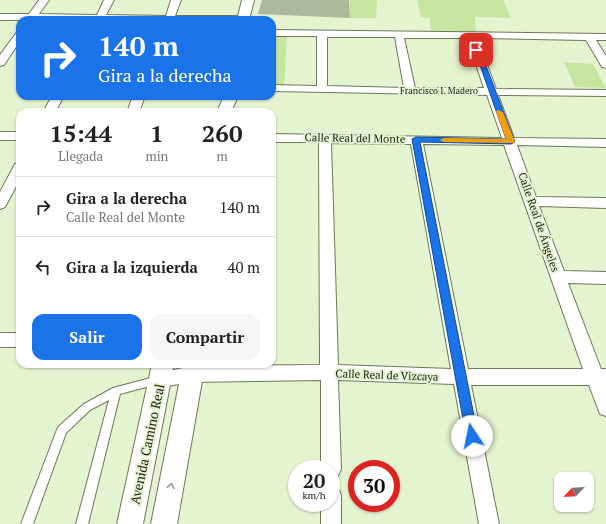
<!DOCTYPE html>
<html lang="es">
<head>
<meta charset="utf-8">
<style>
	body { margin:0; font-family:"PT Serif",serif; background:#f6f6f6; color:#222; height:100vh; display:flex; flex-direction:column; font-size:15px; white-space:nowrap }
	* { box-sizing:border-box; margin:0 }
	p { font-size:13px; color:#767676 }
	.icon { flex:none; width:22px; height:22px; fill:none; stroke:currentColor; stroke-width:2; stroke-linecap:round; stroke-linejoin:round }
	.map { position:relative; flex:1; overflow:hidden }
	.side { position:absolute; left:16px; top:108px; width:260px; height:260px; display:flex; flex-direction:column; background:#fff; border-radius:12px; box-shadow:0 1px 3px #0004 }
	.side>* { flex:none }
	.top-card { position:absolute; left:16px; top:16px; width:260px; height:84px; border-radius:12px; box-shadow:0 1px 3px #0004; background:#1a73e8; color:#fff; overflow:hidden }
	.needle { width:26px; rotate:245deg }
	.tools { position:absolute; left:554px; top:472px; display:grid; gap:8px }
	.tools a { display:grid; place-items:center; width:40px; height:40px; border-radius:8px; background:#fff; box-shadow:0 1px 3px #0004; font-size:20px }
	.speed { position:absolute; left:288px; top:460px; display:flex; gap:8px; font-size:20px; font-weight:700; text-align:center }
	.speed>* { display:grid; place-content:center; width:52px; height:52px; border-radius:50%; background:#fff; box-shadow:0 1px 3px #0004; line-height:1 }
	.speed small { font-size:10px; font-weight:400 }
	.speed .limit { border:6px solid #d22; background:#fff; color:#111 }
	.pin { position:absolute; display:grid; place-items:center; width:34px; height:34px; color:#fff; margin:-17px; border-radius:8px; box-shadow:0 2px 6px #0006 }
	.me { position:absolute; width:44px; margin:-22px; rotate:349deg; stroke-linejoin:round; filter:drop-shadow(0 0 3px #0008) }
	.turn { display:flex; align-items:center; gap:14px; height:84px; padding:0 16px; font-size:18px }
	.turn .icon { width:52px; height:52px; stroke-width:2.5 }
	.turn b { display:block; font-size:28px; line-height:34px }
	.eta { display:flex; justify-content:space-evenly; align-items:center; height:68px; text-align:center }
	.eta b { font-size:24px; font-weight:700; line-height:28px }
	.cta { display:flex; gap:8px; margin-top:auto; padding:8px 16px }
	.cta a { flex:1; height:46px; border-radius:12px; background:#1a73e8; color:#fff; font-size:16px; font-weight:700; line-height:46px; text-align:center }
	.cta a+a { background:#f6f6f6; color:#222 }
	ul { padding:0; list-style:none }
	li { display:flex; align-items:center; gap:12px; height:60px; padding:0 16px; border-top:1px solid #e0e0e0 }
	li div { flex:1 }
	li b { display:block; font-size:15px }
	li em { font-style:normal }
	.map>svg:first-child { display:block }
	.green { fill:#c8e59f }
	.building { fill:#abba98 }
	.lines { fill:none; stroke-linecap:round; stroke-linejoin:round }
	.service-casing { stroke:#6b7959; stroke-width:2 }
	.minor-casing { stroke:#6b7959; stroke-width:2 }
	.tertiary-casing { stroke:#6b7959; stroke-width:2 }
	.service { fill:#fff; fill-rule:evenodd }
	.minor { fill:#fff; fill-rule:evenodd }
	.tertiary { fill:#fff; fill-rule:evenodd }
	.oneway { stroke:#989a94 }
	.route { fill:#1a73e8; stroke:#114b97 }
	.slow { fill:#f59e0b }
	.labels { text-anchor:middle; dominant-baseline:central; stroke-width:4; stroke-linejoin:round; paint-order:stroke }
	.far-street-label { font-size:9px; fill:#191f12; stroke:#e4f3d0 }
	.street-label { font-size:11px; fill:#191f12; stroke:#e4f3d0 }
	.near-street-label { font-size:13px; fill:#191f12; stroke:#e4f3d0 }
</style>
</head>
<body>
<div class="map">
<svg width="606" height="524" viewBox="0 0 606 524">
	<rect width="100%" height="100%" fill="#e4f3d0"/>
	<!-- green -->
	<path class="green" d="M350,0H377L376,18H350Z
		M417,0H503L511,18L475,17L476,33L431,35L430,18L421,17Z
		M272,33H287L284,88H272Z
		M564,62L593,64L606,88L575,87Z"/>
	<!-- building -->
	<path class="building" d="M262,0H349L350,18L258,14Z"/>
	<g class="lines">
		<!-- service casing -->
		<g class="service-casing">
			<path id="service" d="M158,376L161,377L163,380L161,383L120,394L88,524H76L109,400L90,410L66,433L33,524H21L58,427L84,404L113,388Z"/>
		</g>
		<!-- minor casing -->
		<g class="minor-casing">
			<path id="minor" d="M39,0H49L39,14L97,15L104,0H114L106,15L166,16L171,0H181L175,16H244L249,19L0,20V14H29Z
				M272,30L606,34V40H596L606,56V68L602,67L586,40L477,38L496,89L606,90V96L498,95L514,138L606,139V147L517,145L536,197L606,198V208L539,206L564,271L606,272V284L568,283L601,369H606V416L600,414L589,385H471L499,524H479L454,384L338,380L341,469L338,476L331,478V469H321V380L192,382L161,387L155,384L152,379L155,374L192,366L320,365L319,142H272V134L502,138L487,95L272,91V85L317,86V36H272ZM327,37H395L404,88L327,86ZM404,38H467L484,88H415ZM331,143L411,144L451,369L338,365ZM423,144L504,145L583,369H468Z
				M20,31V41L4,65L0,66V55L17,32Z
				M52,96H64L55,112H43Z
				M133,96H145L139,112H127Z
				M0,132H20V140H0Z
				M20,163V179L5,207L0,209V192L15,164Z
				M0,333H20V347H0Z
				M331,485L338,488L341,495V524H321V503H331Z"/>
		</g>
		<!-- tertiary casing -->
		<g class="tertiary-casing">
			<path id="tertiary" d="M242,0H254L249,20H237Z
				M224,96H238L231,112H217Z
				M152,364H174L143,524H117Z
				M183,364H205L177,524H151Z"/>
		</g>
		<!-- service -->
		<use href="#service" class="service"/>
		<!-- minor -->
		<use href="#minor" class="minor"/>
		<!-- tertiary -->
		<use href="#tertiary" class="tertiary"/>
	</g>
	<!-- one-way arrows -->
	<defs><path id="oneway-chevron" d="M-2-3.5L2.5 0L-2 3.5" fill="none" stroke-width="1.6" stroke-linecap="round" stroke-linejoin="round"/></defs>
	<use class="oneway" href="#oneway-chevron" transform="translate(171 486) rotate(-79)"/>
	<!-- route -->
	<path class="route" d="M474,48L480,50L515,142L511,144L420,142L478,436L476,440L472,441L468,440L466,436L412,139L416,137L506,139Z"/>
	<!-- slow -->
	<path class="slow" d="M497,110L503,112L515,142L514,143L444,142L440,140L444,138L506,139L496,112Z"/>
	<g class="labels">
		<!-- far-street labels -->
		<g class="far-street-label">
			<text x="439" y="91">Francisco I. Madero</text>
		</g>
		<!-- street labels -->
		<g class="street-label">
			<text transform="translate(355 138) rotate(1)">Calle Real del Monte</text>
			<text transform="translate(539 222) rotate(71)">Calle Real de Ángeles</text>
			<text transform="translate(387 375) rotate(2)">Calle Real de Vizcaya</text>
		</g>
		<!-- near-street labels -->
		<g class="near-street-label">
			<text transform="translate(147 444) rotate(-78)">Avenida Camino Real</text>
		</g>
	</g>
</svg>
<div class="tools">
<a><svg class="needle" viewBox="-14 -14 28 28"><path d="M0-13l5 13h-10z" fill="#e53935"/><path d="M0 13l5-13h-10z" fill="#767676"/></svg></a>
</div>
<div class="speed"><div>20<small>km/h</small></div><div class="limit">30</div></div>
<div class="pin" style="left:476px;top:50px;background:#d93025"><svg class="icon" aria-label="arrive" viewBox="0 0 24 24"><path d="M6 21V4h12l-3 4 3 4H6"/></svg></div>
<svg class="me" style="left:472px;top:436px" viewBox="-20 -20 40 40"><circle r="19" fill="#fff"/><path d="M0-13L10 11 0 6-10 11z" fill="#1a73e8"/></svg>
<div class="top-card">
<div class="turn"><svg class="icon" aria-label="right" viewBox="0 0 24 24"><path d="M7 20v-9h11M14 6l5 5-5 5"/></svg><div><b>140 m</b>Gira a la derecha</div></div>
</div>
<section class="side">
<div class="eta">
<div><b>15:44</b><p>Llegada</p></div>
<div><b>1</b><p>min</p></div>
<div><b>260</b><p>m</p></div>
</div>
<ul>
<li><svg class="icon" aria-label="right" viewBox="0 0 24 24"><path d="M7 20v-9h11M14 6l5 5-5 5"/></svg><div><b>Gira a la derecha</b><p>Calle Real del Monte</p></div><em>140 m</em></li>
<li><svg class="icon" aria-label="left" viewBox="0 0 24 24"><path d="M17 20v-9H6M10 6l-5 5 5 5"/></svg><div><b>Gira a la izquierda</b></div><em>40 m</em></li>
</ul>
<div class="cta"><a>Salir</a><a>Compartir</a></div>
</section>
</div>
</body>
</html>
